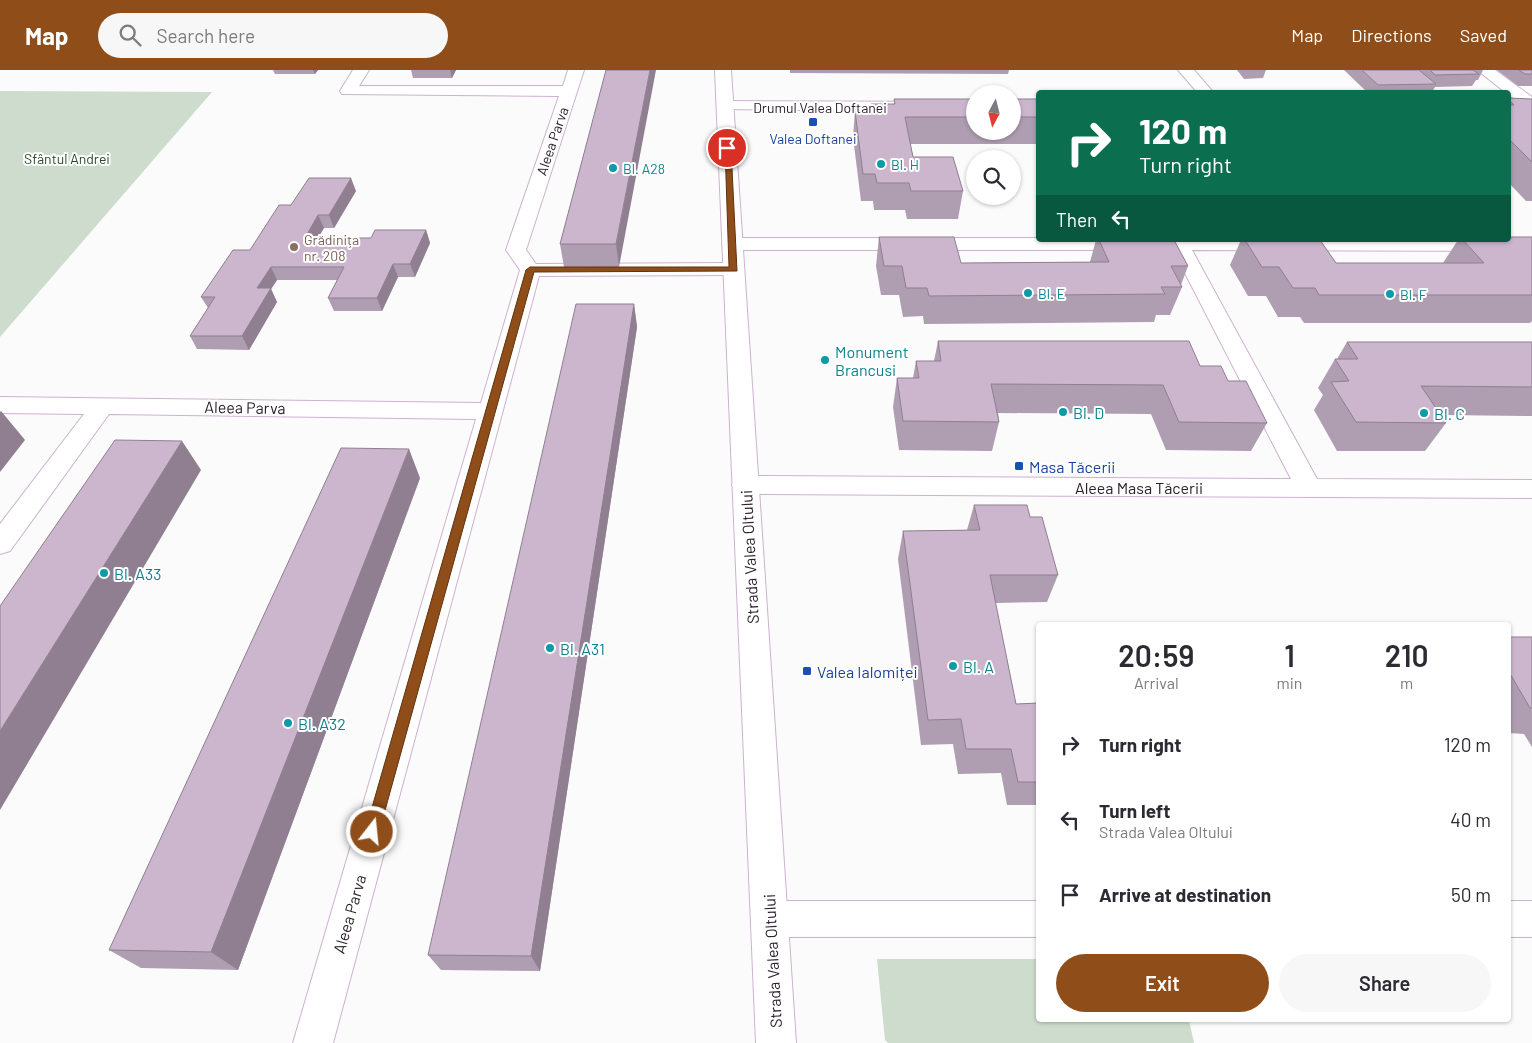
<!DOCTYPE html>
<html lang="en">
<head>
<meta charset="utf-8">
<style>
	body { margin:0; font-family:Barlow,sans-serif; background:#f7f7f7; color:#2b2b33; height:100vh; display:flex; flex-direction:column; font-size:19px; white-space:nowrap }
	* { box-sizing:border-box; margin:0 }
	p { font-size:16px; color:#7c7c81 }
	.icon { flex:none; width:28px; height:28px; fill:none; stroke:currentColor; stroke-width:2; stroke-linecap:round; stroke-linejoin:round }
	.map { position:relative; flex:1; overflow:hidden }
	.sheet { position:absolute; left:1036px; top:552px; width:475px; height:400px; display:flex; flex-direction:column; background:#fff; border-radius:5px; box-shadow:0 1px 4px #0004 }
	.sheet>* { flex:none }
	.guide { position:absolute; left:1036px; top:20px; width:475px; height:152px; border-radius:5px; box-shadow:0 1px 4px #0004; background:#0b6e4f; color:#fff; overflow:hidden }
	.needle { width:32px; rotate:187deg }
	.buttons { position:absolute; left:966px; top:15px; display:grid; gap:10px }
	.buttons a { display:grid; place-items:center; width:55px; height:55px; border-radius:50%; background:#fff; box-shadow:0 1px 4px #0004; font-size:25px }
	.pin { position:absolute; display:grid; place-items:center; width:42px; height:42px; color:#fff; margin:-21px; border:2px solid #fff; border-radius:50%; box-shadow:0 1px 5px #0007 }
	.me { position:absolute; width:55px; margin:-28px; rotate:16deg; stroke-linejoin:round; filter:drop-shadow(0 0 4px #0008) }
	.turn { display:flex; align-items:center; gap:18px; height:105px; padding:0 20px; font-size:22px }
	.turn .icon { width:65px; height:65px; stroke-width:2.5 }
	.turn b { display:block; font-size:35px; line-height:42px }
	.then { display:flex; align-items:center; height:48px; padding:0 20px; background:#0003; gap:10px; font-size:19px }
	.eta { display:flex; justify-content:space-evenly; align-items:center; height:85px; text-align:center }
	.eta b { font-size:30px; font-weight:600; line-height:35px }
	.primary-button { display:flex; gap:10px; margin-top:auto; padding:10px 20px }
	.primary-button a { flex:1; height:58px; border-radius:30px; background:#8f4e19; color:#fff; font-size:20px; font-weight:600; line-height:58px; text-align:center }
	.primary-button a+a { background:#f7f7f7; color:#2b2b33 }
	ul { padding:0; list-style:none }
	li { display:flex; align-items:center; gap:15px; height:75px; padding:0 20px }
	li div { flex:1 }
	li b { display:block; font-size:19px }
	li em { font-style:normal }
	header { display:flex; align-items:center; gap:30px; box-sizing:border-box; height:70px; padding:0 25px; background:#8f4e19; color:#fff }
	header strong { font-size:24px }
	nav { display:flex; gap:28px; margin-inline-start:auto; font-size:18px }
	.search { width:350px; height:45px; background:#f7f7f7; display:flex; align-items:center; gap:12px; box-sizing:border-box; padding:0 18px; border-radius:28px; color:#7c7c81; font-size:19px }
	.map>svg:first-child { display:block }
	.green { fill:#cddccc }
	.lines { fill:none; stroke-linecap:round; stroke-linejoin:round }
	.minor-casing { stroke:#ccb2ce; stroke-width:2 }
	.major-casing { stroke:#ccb2ce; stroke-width:2 }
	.minor { fill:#fff; fill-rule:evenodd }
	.major { fill:#fff; fill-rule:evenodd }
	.wall { fill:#af9db1 }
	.shaded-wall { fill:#8f7f90 }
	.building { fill:#ccb6ce; stroke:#8f7f90 }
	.route { fill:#8f4e19; stroke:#5d3310 }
	.transit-dot { fill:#1a4fb4; stroke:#fff; stroke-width:2 }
	.culture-dot { fill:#0f9aa8; stroke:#fff; stroke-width:2 }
	.education-dot { fill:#8d6e63; stroke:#fff; stroke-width:2 }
	.labels { text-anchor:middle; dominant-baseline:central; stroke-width:4; stroke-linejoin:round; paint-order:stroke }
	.far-street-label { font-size:14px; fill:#2b212c; stroke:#fff }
	.far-transit-label { font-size:14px; fill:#164399; stroke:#fff }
	.far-park-label { font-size:14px; fill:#294b27; stroke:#fff }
	.far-culture-label { font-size:14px; fill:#0d838f; stroke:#fff; text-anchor:start }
	.far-education-label { font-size:14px; fill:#785e54; stroke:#fff; text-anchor:start }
	.culture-label { font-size:16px; fill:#0d838f; stroke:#fff; text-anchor:start }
	.street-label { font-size:16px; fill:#2b212c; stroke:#fff }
	.transit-label { font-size:16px; fill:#164399; stroke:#fff; text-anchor:start }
</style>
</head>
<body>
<header>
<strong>Map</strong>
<div class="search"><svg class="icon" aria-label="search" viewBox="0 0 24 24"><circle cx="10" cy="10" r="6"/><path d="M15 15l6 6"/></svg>Search here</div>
<nav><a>Map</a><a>Directions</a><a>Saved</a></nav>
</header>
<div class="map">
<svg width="1532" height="973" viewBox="0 0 1532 973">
	<rect width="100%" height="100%" fill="#fbfbfb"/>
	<!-- green -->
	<path class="green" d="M0,21L212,22L0,267Z
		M877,889H1039V950H1189L1194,973H888L885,970Z"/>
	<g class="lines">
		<!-- minor casing -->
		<g class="minor-casing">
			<path id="minor" d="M353,0H369L359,16H563L568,0H584L526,180L536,194L734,193L741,195L744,199L741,203L734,205L539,206L333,973H293L476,349L109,344L10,481L0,484V454L84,344L0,343V327L481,333L520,200L506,180L559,26L342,24L340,21Z
				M1178,0H1194L1213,22H1197Z
				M1477,0H1495L1532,27V40L1526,38L1509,25V22H1505Z
				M725,31L975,32V42L719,39L717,36L719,33Z
				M732,168H1039V170L1532,169V181L1192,180L1317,409L1532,410V428L745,424L736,422L732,415L736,408L745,406L1291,409L1173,180H732L725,178L722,174L725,170Z
				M769,831H1039V867H769L756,862L751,849L756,836Z
				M1509,831H1532V867H1509Z"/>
		</g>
		<!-- major casing -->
		<g class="major-casing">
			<path id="major" d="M715,0H731L796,973H756Z"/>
		</g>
		<!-- minor -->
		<use href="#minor" class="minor"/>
		<!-- major -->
		<use href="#major" class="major"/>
	</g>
	<!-- wall -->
	<path class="wall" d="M273,0H318L315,4H275Z
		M411,0H456L452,8H413Z
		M606,0L619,197H564L560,174Z
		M790,0H1009L1008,4L790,3Z
		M1237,0H1266L1263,8L1244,9Z
		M1344,0H1483L1478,10H1476L1472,16L1435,17L1432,22H1367Z
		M1497,0H1532V16H1518Z
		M1509,28L1532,29V131H1526L1509,113Z
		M894,29H975V61H1012V29H1039V74H910L913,87L963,121L958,149H907L905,140H874L873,131H861L853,67L855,41H870L871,34H894Z
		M356,121L334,158H324L318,168H371L426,160L430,173L415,207H398L382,241H334L328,228L337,210H277L271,219L277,232L249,280L197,279L190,266L208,238L201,227L250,180Z
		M879,167L961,193L1090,192L1096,170H1174L1188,196L1181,215L1182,217L1170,245H1156L1154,252L924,254L923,246L903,247L899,225H881L876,196Z
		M1532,167V251L1530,253H1304L1300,247H1278L1266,226H1248L1230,195L1241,170H1320L1336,193H1443L1458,170H1509Z
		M634,234L637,257L540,901L441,900L428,885Z
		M938,271L1200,296L1228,311L1267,353L1251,381L1166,380L1151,344L998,343L999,352L992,381L899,380L893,337L897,308H913L916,291H934Z
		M1347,272H1532V346L1442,345L1446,353L1425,381H1337L1314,340L1323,325L1318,318L1335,289H1337Z
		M420,408L238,900L141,898L109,880Z
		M974,435L1030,447L1058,505L1047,532L995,533L1016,634L1039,633V735H1007L1001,703L958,704L953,674L921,675L898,489L903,461L967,460Z
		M1509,567H1532V677L1524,664L1509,663Z"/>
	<!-- shaded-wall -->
	<path class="shaded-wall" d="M313,0H318L315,4Z
		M450,0H456L452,8Z
		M650,0H656L619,197L616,174Z
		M351,108L356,121L334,158L329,145Z
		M318,145L324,158L310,181L305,168Z
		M426,160L430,173L415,207L410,194Z
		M393,194L398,207L382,241L377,228Z
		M271,197L277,210L271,219L277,232L249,280L242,266L257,218Z
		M634,234L637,257L540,901L531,886Z
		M1,341L25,370L0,402V342Z
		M182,371L201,400L0,740V661Z
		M409,379L420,408L238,900L211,882Z"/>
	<!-- building -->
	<path class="building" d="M606,0H650L616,174H560Z
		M1362,0H1419L1436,14L1378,15Z
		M1430,0H1473L1479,4L1435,5Z
		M1519,0H1532V4H1525Z
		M1509,28L1532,29V92L1509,69V35H1514L1509,30Z
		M894,29H975V47H905L913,87H953L963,121H911L909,113H877L875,104H863L855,41H872L871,34H895Z
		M1012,29H1039V47H1012Z
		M309,108H351L329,145H318L305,168H371L375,160H426L410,194H393L377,228H328L344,197H271L257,218H271L242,266H190L215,227H201L233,180H250L279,135H291Z
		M879,167H954L961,193L1109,192L1099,170H1174L1188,196H1171L1182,217H1161L1165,224L929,226L927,218H906L902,196H884Z
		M1509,167H1532V225H1319L1315,218H1293L1279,197H1262L1245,170H1320L1336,193H1484L1463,170H1509Z
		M576,234H634L531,886L428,885Z
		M938,271H1189L1200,296H1221L1228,311H1246L1267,353L1179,352L1163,315L991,314L999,352L903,351L897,308H919L916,291H941Z
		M1347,272H1532V317L1421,316L1446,353L1356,352L1331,312L1349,311L1335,289H1358Z
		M115,370L182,371L0,661V536Z
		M341,378L409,379L211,882L109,880Z
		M974,435H1027L1030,447H1042L1058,505H990L1016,634L1039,633V712H1018L1011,679H966L961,649L928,650L903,461L980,460Z
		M1509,567H1532V638H1530L1509,602Z"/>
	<!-- route -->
	<path class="route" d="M725,77L731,78L737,201L534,202L379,762L377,767L372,769L367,767L365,762L526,200L530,197H729Z"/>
	<!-- markers -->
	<g class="transit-dot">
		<rect x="808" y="47" width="10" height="10" rx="2.5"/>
		<rect x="1014" y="391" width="10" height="10" rx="2.5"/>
		<rect x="802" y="596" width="10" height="10" rx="2.5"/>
	</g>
	<g class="culture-dot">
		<circle cx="881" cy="94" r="5"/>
		<circle cx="613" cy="98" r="5"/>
		<circle cx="1028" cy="223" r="5"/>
		<circle cx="1390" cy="224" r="5"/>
		<circle cx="825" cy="290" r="5"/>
		<circle cx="1063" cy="342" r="5"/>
		<circle cx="1424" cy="343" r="5"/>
		<circle cx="104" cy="503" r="5"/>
		<circle cx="550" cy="578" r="5"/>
		<circle cx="953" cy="596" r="5"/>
		<circle cx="288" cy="653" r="5"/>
	</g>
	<circle class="education-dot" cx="294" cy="177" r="5"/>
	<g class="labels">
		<!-- far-street labels -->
		<g class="far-street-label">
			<text x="820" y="37">Drumul Valea Doftanei</text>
			<text transform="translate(552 71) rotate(-71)">Aleea Parva</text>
		</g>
		<!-- far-transit labels -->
		<g class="far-transit-label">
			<text x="813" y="68">Valea Doftanei</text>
		</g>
		<!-- far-park labels -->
		<g class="far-park-label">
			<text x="67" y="88">Sfântul Andrei</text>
		</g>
		<!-- far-culture labels -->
		<g class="far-culture-label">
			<text x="891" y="94">Bl. H</text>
			<text x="623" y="98">Bl. A28</text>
			<text x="1038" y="223">Bl. E</text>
			<text x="1400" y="224">Bl. F</text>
		</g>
		<!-- far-education labels -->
		<g class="far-education-label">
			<text x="304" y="169">Grădinița<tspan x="304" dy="16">nr. 208</tspan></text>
		</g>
		<!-- culture labels -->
		<g class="culture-label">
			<text x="835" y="281">Monument<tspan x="835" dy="18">Brancusi</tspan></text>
			<text x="1073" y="342">Bl. D</text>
			<text x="1434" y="343">Bl. C</text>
			<text x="114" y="503">Bl. A33</text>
			<text x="560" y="578">Bl. A31</text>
			<text x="963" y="596">Bl. A</text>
			<text x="298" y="653">Bl. A32</text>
		</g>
		<!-- street labels -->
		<g class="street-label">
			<text transform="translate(245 337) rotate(1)">Aleea Parva</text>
			<text x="1139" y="417">Aleea Masa Tăcerii</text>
			<text transform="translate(749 487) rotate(-93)">Strada Valea Oltului</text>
			<text transform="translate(349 844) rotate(-74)">Aleea Parva</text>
			<text transform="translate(772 891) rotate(-93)">Strada Valea Oltului</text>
		</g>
		<!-- transit labels -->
		<g class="transit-label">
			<text x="1029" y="396">Masa Tăcerii</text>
			<text x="817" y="601">Valea Ialomiței</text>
		</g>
	</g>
</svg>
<div class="buttons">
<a><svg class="needle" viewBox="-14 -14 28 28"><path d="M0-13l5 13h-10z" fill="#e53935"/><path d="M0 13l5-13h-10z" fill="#7c7c81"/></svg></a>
<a><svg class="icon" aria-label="search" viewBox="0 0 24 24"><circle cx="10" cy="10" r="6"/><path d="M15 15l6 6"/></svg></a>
</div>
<div class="pin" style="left:727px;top:78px;background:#d93025"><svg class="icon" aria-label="arrive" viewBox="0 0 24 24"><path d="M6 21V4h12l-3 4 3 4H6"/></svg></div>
<svg class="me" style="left:372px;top:762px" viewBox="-20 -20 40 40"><circle r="17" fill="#8f4e19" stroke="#fff" stroke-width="3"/><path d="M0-11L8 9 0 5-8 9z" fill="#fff"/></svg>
<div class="guide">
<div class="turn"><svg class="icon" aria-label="right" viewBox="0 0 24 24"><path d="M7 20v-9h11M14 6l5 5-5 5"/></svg><div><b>120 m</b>Turn right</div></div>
<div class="then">Then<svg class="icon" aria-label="left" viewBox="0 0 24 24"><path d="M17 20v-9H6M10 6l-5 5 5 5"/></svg></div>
</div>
<section class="sheet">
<div class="eta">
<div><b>20:59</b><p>Arrival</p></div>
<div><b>1</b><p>min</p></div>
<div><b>210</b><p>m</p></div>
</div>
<ul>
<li><svg class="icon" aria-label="right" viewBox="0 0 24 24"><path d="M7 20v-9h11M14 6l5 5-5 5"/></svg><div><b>Turn right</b></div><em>120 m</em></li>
<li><svg class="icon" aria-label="left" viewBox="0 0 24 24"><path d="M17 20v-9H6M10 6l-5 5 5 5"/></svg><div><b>Turn left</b><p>Strada Valea Oltului</p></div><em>40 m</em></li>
<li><svg class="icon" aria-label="arrive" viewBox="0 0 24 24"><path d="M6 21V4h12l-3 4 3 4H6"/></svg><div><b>Arrive at destination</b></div><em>50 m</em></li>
</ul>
<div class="primary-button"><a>Exit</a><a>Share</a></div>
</section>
</div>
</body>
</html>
